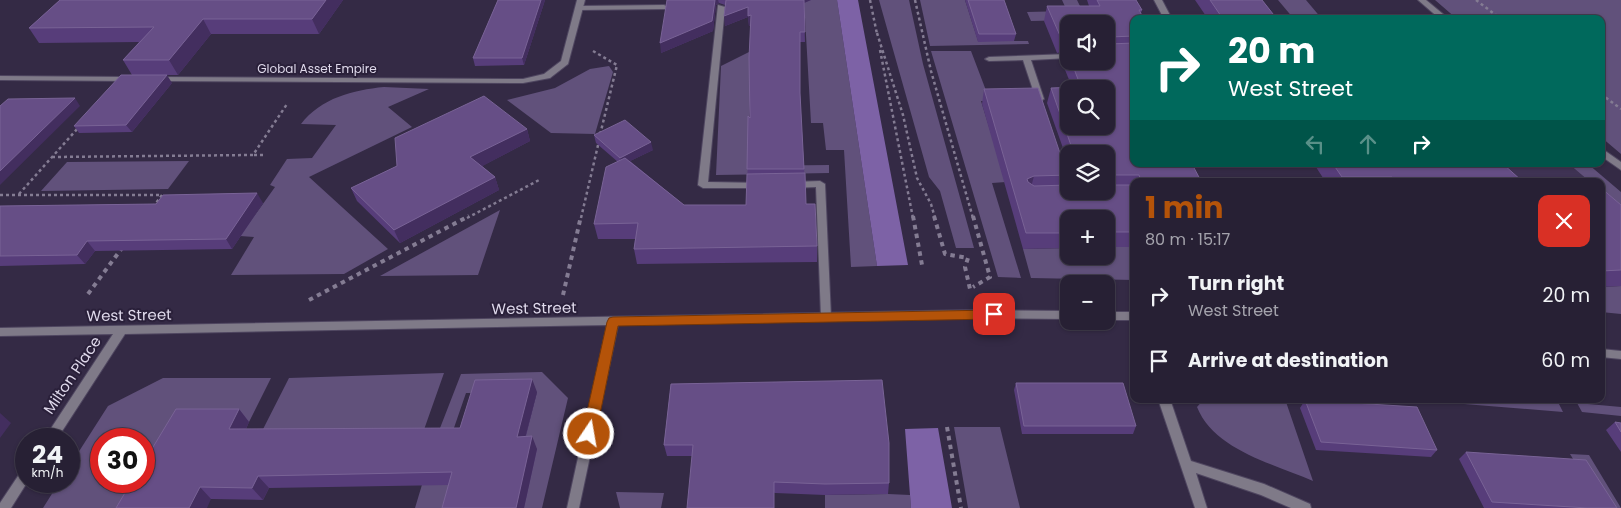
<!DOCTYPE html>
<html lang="en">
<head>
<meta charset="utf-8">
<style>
	body { margin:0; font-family:Poppins,sans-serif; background:#2f283c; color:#f1f3f6; height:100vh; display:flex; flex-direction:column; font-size:19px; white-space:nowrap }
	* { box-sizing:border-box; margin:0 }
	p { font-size:16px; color:#a4a3ac }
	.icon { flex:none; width:28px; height:28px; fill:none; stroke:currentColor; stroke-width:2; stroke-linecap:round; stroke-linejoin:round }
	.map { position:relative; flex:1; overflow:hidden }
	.drawer { position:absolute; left:1130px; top:178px; width:475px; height:225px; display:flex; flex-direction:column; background:#272034; border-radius:10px; box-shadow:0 1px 4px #0004,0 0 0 1px #433e4f }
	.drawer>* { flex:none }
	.banner { position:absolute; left:1130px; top:15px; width:475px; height:152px; border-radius:10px; box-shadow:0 1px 4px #0004,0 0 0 1px #433e4f; background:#00695c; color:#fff; overflow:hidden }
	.buttons { position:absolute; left:1060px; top:15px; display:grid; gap:10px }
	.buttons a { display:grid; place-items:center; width:55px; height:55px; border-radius:10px; background:#272034; box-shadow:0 1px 4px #0004,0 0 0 1px #433e4f; font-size:25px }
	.speed { position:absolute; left:15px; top:428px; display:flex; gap:10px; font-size:25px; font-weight:700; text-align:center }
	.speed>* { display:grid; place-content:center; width:65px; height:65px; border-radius:50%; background:#272034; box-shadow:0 1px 4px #0004,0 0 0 1px #433e4f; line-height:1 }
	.speed small { font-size:12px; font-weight:400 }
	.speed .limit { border:8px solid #d22; background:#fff; color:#111 }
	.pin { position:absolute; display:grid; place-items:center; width:42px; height:42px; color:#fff; margin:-21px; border-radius:10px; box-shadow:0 2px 8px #0006 }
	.me { position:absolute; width:55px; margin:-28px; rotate:12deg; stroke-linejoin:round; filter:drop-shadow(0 0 4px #0008) }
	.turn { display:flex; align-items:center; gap:18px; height:105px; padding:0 15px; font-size:22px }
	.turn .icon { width:65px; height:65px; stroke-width:2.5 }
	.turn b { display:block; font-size:35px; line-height:42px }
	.lanes { display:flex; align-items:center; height:48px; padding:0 15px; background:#0003; justify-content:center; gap:25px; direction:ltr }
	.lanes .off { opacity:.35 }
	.round { display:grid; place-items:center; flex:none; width:52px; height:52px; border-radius:10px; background:#2f283c }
	.headline { display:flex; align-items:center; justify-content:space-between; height:85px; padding:0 15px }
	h1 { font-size:30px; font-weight:700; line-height:38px; color:#b45309 }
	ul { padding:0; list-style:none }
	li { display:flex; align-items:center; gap:15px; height:65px; padding:0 15px }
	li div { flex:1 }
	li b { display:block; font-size:19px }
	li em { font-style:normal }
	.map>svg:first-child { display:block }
	.built { fill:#3f3354 }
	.green { fill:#61517b; fill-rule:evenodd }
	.water { fill:#7d62a6 }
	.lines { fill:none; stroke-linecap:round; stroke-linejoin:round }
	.lane-casing { stroke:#4f4660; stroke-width:2 }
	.street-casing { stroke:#4f4660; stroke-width:2 }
	.path-far1 { stroke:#847c93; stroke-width:2.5; stroke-dasharray:3 3; stroke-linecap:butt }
	.path { stroke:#847c93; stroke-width:4; stroke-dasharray:4.5 4.5; stroke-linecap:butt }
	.lane { fill:#7f7a88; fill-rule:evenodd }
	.street { fill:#7f7a88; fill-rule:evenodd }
	.wall { fill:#573d7a; fill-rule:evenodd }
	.shaded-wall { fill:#432e5f }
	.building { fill:#664e86; stroke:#796396; fill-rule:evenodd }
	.route { fill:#b45309; stroke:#753606 }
	.labels { text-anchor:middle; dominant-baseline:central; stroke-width:4; stroke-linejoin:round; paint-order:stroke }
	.far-street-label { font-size:12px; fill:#dfd9eb; stroke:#2a203a }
	.street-label { font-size:15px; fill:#dfd9eb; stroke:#2a203a }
</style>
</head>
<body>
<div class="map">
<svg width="1621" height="508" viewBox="0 0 1621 508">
	<rect width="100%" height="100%" fill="#342a45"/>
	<!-- built -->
	<path class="built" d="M1476,164H1569L1589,181H1494Z"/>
	<!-- green -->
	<path class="green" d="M804,0H837L877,266L851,267L844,150H826L823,123H811Z
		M879,0H909L923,64L974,248H956L940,191L929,177Z
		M920,0H965L978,41H1028L1029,44L930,46Z
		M1062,0H1077L1083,12L1076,20L1031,21L1027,12L1067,11Z
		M1278,0H1306L1322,19H1294Z
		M1435,0H1621V154L1601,137V19H1457Z
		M751,51L748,166L829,165V173L716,175L721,66Z
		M931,51H971L990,101H981L1006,182L992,183L1021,278L998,277Z
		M609,66L613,72L595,134L551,133L507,100L555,88L590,69Z
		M384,87L429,89L388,107L412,127L309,177L388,249L344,274L231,275L254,237L240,236L275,187L270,185L287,159L312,158L336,125L301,124C321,98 353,90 384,87Z
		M189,161L168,189L41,191L67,162Z
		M1569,164H1588L1621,192V210L1601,192V181H1589Z
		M500,210L478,275L380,276Z
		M1106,247H1134V280L1031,278L1023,249L1069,248V256H1106Z
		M1621,286V314L1601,312V287Z
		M542,372L568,398L542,508H524L522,450L537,392L466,393L446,451L435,441L461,374Z
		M444,373L420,441H257L289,378Z
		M163,378H271L249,422H187L137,508H43L60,481H69V467L108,406ZM101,439H144V481H101Z
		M1204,399H1285L1313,481C1274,464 1214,450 1197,407Z
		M1396,399L1557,400L1563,412L1402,399Z
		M1577,403L1621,407V416L1582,412Z
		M954,427H1000L1020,508H968Z
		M1570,454L1589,455L1621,508H1603Z
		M461,476L453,508H415L424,478Z
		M616,492L664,493L661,508H620Z
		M888,494L910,495L911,508H825V495Z"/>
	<!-- water -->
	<path class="water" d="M837,0H858L908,265L877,266Z
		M938,428L952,508H911L905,429Z"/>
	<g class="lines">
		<!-- lane casing -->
		<g class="lane-casing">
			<path id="lane" d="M664,5L668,7L667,9L579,10L575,8L579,6Z
				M718,5L725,7L708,182L763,183L765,185L763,187L760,188H703L698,185Z
				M820,181L825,184L831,317L830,320H822L821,317L816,187L792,188L787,185L792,182Z"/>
		</g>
		<!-- street casing -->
		<g class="street-casing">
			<path id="street" d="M577,0H585L568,64L550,78L523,83L156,81L152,79L156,77L523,79L544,74L561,61Z
				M1154,0H1162L1172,19H1164Z
				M1418,0H1426L1449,19H1440Z
				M1069,54V58L1031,60L1044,99L1040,101L1036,99L1023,60L989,61L985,59L989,57Z
				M0,76L129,77L133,79L129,81L0,80Z
				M1601,148L1621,162V170L1601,156Z
				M975,310L1069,311V319L975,318L618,325L579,508H567L607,325L125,334L57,439H44L113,334L0,336V328Z
				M1106,312H1134V320H1106Z
				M1601,349L1621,351V359L1601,357Z
				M1158,399H1170L1191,461L1264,484L1310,504L1311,508H1291L1261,495L1196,473L1207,508H1195Z
				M26,469V481H28L11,508H0V503L22,470Z"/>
		</g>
		<!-- path-far1 -->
		<path class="path-far1" d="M870,0L877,34
			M915,0L931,71L973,218
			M1476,0L1501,19
			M877,33L903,115L917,178L931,204L935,218
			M880,50L913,218
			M593,51L617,65L600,135
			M1601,94L1621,109
			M254,155H263
			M52,157L253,155L287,104
			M19,194L78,128
			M0,195H162L153,207
			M467,218L541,179
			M581,218L599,141"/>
		<!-- path -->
		<path class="path" d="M913,216L922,265
			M934,216L945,254L968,258L965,267L970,289
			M973,216L990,277L973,287
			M88,294L122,248
			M563,295L581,216
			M309,300L469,216
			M947,427L961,508"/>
		<!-- lane -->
		<use href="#lane" class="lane"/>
		<!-- street -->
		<use href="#street" class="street"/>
	</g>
	<!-- wall -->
	<path class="wall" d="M60,0H343L319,34H211L178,75H132L123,60L139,42L39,43L29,28Z
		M498,0H545L524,65L475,66L473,58Z
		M667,0H811L804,3L805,42H800V95L806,204L817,246V262L637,264L634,249L635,239H598L594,224L618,162L596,143L594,135L653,150L630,161L684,205H746L750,118L751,25L749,26L748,17L725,26V5L719,3L716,5L713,31L661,53Z
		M965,0H1004L1016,34L1014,41L978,42Z
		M1087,0H1136L1142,10L1141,13L1134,19V164L1201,181H1134V247H1106V219H1069V248L1023,249L982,104L984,89L1066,171L1069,173V191H1106V154H1069V165L1047,103L1051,88L1072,87L1061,60L1062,52L1057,53L1044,21L1047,6H1089ZM1069,24L1106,61H1069Z
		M1195,0H1262L1277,19H1208Z
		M172,83L132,132L79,133L74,126Z
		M527,129L530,141L482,166L495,177L499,190L400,243L357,201L351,188L397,166Z
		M1314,164H1503L1522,181H1325Z
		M1601,188L1621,205V286L1601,287Z
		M263,203L232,249L95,251L85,264L0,266V206Z
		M1016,383L1136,426L1133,434H1022L1014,390Z
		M671,384L889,483L888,494L825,495L775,493L692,456H667L664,445Z
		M537,392L526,436L537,449L524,508H442L449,485L269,488L263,500L211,499L116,508L239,409L249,422L246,429L460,428Z
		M1305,400L1437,450L1431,457L1316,450L1300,408Z
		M1615,422L1621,423V452L1606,430Z
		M1466,452L1617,508H1484L1459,459Z"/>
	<!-- shaded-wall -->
	<path class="shaded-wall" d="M326,0H343L319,34L312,19Z
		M541,0H545L524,65L522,58Z
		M715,0H718L719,3L716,5L713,31L661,53L660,43Z
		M804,0H811L804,3Z
		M748,7L751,15L752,25L749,26L748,17L725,26L724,16Z
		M203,19L211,34L178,75L169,60Z
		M167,75L172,83L132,132L126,125Z
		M75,98L80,106L0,185V171Z
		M527,129L530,141L475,170L470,157Z
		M651,142L653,150L622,165L620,158Z
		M1034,176L1030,191L1024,194L1027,179Z
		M495,177L499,190L400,243L394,230Z
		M257,193L263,203L232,249L226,239Z
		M87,241L95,251L85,264L77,255Z
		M532,379L537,392L522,450L517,437Z
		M239,409L249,422L240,442L229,429Z
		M0,413L11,423L0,438Z
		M532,436L537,449L524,508H516Z
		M258,476L269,488L263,500L252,488Z
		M200,487L211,499L207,508H189Z"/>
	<!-- building -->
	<path class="building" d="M60,0H326L312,19H203L169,60H123L154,27L29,28Z
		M498,0H541L522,58H473Z
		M667,0H715L712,21L660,43Z
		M726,0H804L805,32H800V93L804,169H747L748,116L750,118L749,58L751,15L748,16V7L724,16Z
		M968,0H1004L1016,34H979Z
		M1097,0H1136L1142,10H1139L1144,19H1134V36L1110,37L1109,44L1134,43V164H1192L1201,181H1141L1139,175H1106V154H1074L1051,88L1081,87L1071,61H1106V24H1069V38H1061L1047,6H1100ZM1069,89H1106V126H1069Z
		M1210,0H1262L1277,19H1223Z
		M1069,45V57L1064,46Z
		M121,75H167L126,125L74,126Z
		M1038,88L1066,171L1069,173V175L1034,176L1027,179L1028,182L1034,186L1069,185V191H1106V185H1134V232H1106V219H1069V233H1026L984,89Z
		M484,96L527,129L470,157L495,177L394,230L351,188L397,166L395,138Z
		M75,98L0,171V106L8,99Z
		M625,120L651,142L620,158L594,135Z
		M625,158L684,205H746L747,174L805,173L806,204H815L817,246L634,249L638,223L594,224L606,167Z
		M1333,164H1503L1522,181H1395L1392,177H1342Z
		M1601,188L1621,205V270L1601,271Z
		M257,193L226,239L87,241L77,255L0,256V206L156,204L163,195Z
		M532,379L517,437L532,436L516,508H442L452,472L258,476L252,488L200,487L189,508H116L132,481H144V462L176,409H239L229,429L460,428L475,380Z
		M882,380L889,443V483L825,484L774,482V508H687L693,445H664L671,384Z
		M1016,383H1123L1136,426H1024Z
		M1305,400L1417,407L1437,450L1321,442Z
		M1615,422L1621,423V432Z
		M1466,452L1586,460L1617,508H1588L1492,502Z"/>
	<!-- route -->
	<path class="route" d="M994,310L998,311L1000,314L998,318L994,319L618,326L596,434L594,438L589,439L584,438L582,434L607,322L609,318L613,317Z"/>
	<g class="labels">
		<!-- far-street labels -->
		<g class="far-street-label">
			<text x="317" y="68">Global Asset Empire</text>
		</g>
		<!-- street labels -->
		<g class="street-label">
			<text transform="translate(534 308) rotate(-1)">West Street</text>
			<text transform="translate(129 315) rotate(-1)">West Street</text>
			<text transform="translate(72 375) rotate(-56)">Milton Place</text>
		</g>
	</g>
</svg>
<div class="buttons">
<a><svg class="icon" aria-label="sound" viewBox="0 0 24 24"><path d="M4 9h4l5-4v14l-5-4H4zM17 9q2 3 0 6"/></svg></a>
<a><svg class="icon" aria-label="search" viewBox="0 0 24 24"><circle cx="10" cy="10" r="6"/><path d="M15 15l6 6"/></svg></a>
<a><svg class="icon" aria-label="layers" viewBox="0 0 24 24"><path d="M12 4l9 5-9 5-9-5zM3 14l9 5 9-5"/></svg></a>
<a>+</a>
<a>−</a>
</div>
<div class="speed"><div>24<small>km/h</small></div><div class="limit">30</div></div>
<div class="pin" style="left:994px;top:314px;background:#d93025"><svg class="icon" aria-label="arrive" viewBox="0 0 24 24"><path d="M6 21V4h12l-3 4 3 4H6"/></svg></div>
<svg class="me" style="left:589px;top:434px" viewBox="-20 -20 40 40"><circle r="17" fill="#b45309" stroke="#fff" stroke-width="3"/><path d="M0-11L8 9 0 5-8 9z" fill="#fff"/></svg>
<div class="banner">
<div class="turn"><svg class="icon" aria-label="right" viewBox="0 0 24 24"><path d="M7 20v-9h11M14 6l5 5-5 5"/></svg><div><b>20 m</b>West Street</div></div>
<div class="lanes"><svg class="icon off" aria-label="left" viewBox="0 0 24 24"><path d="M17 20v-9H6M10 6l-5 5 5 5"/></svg><svg class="icon off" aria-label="ahead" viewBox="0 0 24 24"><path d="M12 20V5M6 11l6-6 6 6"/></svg><svg class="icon" aria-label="right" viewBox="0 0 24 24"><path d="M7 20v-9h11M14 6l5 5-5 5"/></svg></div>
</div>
<section class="drawer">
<div class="headline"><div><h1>1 min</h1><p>80 m · 15:17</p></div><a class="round" style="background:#d93025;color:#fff"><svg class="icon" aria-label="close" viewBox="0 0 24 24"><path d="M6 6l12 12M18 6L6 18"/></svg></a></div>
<ul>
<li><svg class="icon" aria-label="right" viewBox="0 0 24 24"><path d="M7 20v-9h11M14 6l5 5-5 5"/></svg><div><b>Turn right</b><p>West Street</p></div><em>20 m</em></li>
<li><svg class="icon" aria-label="arrive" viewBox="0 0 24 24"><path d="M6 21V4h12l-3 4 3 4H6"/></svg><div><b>Arrive at destination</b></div><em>60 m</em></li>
</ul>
</section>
</div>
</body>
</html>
